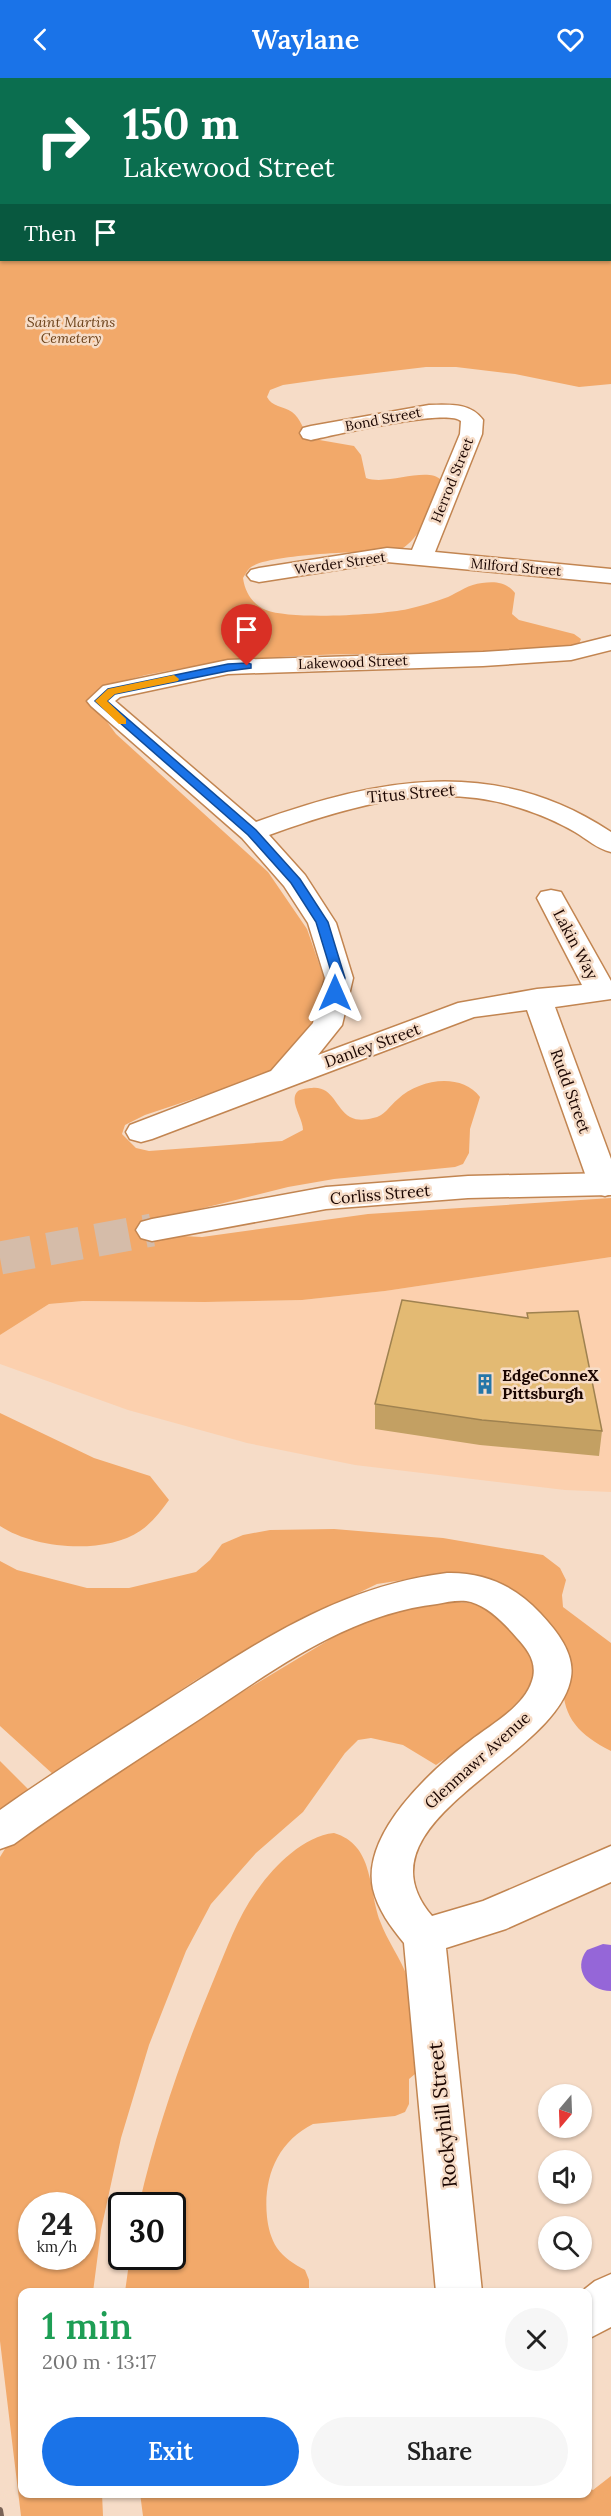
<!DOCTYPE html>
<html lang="en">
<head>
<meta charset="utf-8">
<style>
	body { margin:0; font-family:Lora,serif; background:#f6f6f6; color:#222; height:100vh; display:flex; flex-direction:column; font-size:22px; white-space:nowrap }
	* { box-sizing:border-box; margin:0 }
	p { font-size:20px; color:#767676 }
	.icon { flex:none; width:33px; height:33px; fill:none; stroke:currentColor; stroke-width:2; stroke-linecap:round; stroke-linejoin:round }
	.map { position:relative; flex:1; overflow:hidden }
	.side { position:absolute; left:18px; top:2210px; width:574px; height:210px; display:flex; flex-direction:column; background:#fff; border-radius:12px; box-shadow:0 2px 4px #0004 }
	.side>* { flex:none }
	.hud { position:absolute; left:0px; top:0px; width:612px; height:183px; box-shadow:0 2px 4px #0004; background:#0b6e4f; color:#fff; overflow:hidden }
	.needle { width:39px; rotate:199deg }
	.controls { position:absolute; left:538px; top:2006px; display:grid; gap:12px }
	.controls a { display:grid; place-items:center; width:54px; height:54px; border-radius:50%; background:#fff; box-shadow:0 2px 4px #0004; font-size:30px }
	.speed { position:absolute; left:18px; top:2114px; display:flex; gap:12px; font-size:30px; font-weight:700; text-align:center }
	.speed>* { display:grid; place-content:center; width:78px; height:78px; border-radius:50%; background:#fff; box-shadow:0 2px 4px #0004; line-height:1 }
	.speed small { font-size:15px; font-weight:400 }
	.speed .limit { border:3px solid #111; border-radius:9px; background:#fff; color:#111 }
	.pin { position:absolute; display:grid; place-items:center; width:51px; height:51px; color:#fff; margin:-62px -26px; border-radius:50% 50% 50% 0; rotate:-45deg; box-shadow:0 0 6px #0007 }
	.pin .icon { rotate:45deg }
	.me { position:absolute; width:66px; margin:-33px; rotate:0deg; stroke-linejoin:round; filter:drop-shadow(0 0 4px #0008) }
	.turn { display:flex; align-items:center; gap:21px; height:126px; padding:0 24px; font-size:27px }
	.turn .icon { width:78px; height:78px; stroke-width:2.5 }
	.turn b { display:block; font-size:42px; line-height:51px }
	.then { display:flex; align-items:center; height:57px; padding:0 24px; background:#0003; gap:12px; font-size:22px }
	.round { display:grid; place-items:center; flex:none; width:63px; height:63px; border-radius:32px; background:#f6f6f6 }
	.summary { display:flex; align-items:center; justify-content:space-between; height:102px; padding:0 24px }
	h1 { font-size:36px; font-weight:600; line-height:45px; color:#1e9e55 }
	.cta { display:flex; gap:12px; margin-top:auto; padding:12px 24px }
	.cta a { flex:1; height:69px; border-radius:36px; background:#1a73e8; color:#fff; font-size:24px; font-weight:600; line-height:69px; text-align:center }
	.cta a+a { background:#f6f6f6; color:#222 }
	header { display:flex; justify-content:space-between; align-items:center; height:78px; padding:0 24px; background:#1a73e8; color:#fff; font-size:27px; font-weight:600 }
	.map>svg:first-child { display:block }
	.built { fill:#fcd0ae }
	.green { fill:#f2a96a; fill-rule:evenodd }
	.water { fill:#9566d8 }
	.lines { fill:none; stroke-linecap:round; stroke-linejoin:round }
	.secondary-tunnel { stroke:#d5bca9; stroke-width:33; stroke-dasharray:33 16; stroke-linecap:butt }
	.street-casing { stroke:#c28551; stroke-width:3 }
	.secondary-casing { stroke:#c28551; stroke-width:3 }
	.street { fill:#fff; fill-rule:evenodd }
	.secondary { fill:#fff; fill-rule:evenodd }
	.rail { stroke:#7a6357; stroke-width:6 }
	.wall { fill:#c3a063 }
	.building { fill:#e3ba73; stroke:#9f8250; stroke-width:1.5 }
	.route { fill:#1a73e8; stroke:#114b97; stroke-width:1.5 }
	.slow { fill:#f59e0b }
	.labels { text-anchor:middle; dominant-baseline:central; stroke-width:5; stroke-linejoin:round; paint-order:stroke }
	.far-park-label { font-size:14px; font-style:italic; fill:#6b4119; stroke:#f6dcc7 }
	.far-street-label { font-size:14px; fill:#1a0500; stroke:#f6dcc7 }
	.street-label { font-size:16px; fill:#1a0500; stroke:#f6dcc7 }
	.poi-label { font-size:16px; font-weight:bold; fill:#1a0500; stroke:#f6dcc7; text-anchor:start }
	.near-street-label { font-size:20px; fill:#1a0500; stroke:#f6dcc7 }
</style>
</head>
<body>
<header><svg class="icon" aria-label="back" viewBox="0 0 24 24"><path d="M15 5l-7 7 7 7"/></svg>Waylane<svg class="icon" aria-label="heart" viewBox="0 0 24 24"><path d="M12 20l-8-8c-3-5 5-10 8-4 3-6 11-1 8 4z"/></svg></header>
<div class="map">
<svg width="611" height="2438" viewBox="0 0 611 2438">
	<rect width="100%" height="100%" fill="#f6dcc7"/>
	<!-- built -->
	<path class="built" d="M611,1179V1414L565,1412L355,1387L247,1365L128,1332L0,1286V1257L49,1226L83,1223L205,1224L302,1222L385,1213Z"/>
	<!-- green -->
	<path class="green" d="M611,131V306L579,309L515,296L456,289H426L325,301L283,307L270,312L267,319C272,329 283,328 292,334C301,341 303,351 308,360L354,368L361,377L366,400C387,408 427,388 441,402C436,424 419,464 399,472C369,474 272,475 251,489C248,491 245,497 243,500C245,514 252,526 266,532C290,542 381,537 408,531C421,528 435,524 448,519C459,514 469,506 482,505C495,503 506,504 515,515L512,536L519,542L574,556L581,561L579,566C544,577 497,575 461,575C366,576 271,574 178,591C149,596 121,601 95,615L93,625L116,656L268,794L307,851L325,903L316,943L282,987L265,997L145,1037L125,1047L122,1056L136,1070L149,1073L282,1063L303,1052C303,1040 288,1022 298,1013C301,1011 308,1010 312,1010C333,1008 335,1030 350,1039C358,1043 365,1042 373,1040C385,1038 389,1028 398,1021C419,1001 461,994 480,1019L470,1051L469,1075L463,1086L455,1089L334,1101L288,1109L151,1143L162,1157L202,1159L368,1136L611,1120V1179L385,1213L302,1222L205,1224L83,1223L49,1226L0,1257V167L2,182H610Z
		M0,1335L94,1380L150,1398L169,1422C161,1433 152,1445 140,1453C104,1477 35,1471 0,1448Z
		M334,1451L443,1460L543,1477L560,1490L566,1502L562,1517L563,1529L611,1565V1673C575,1655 559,1635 564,1594L463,1499L429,1498L377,1506L267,1559L194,1603L55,1698L0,1648V1483L17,1492L87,1510H129L196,1494L210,1482L222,1466L243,1457L270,1452Z
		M435,1524C457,1524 481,1523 500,1535C512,1542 527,1568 536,1579C535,1587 535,1595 532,1602C517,1636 466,1666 436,1687L403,1667L371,1660L358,1662L345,1675L303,1734L256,1775L211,1826L186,1873L149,1967L121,2060L101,2152L93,2214H22V2415H102L103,2438H21L0,2263V1779L8,1766L199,1640L342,1554L384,1538ZM32,2127H82V2178H32Z
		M0,1683L34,1717L0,1742Z
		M334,1755C374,1767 368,1810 380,1843C387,1863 401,1880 408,1901C418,1930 421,1964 427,1995L415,1996L409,2001V2026L405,2034L395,2038L313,2046C277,2064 263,2100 267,2139C268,2149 271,2161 277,2170C284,2180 294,2186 305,2192L309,2202V2214H125L130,2178H172V2127H139C157,2049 183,1975 214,1901C227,1870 238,1838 258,1811C275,1787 304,1758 334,1755Z
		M611,2398V2438H143L140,2415H588V2410L593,2412Z"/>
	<!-- water -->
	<path class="water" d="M603,1866L611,1867V1913C588,1913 572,1891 587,1872Z"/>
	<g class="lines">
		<!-- secondary-tunnel -->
		<path class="secondary-tunnel" d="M0,1180L152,1152"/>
		<!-- street casing -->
		<g class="street-casing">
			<path id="street" d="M0,0L8,2H2V10Z
				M18,0H45L17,2Z
				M144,0H162V2H145Z
				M333,0H351L352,2H334Z
				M545,0H570L544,2Z
				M610,44H611V55H610Z
				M0,49H2V61H0Z
				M0,160H2V172H0Z
				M429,327C449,327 470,324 483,342L482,356L435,474L611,491V505L387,484L259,504L251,502L247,497L251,492L259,490L387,470L412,472L460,356L461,343C446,330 335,357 311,362L303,360L300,355L303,350L311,348Z
				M611,558V572L571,582L483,588L228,596L120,619L115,623L256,744C378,700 495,677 611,754V774C597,771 587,761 575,754C558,744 539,736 520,730C435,702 350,728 269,757L305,797L336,845L353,900L342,947L318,977L458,925L537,911L582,907L537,820L541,814L551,812L561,814L611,903V921L555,929L611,1081V1116L605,1118L594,1115L589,1107L527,932L474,939L152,1061L141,1064L130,1061L126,1054L130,1047L271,993L313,945L325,900L308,845L284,808L242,760L91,628L87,623L103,608L228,582L483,574L571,568Z
				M447,1495C484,1494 515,1508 540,1535C556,1552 575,1575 571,1599C559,1681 350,1742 432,1838L483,1823L611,1768V1804L506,1851L446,1870L482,2214H436L404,1865C391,1849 378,1832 373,1811C361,1756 431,1692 470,1663C490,1647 524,1629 532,1603C538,1585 528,1572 517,1560C505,1546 489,1529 471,1524C461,1521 447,1524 437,1526C341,1537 262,1601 183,1652C126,1689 69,1726 14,1766L0,1771V1732C52,1695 107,1661 160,1627C253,1568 335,1509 447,1495Z
				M611,2196V2249L588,2261V2214H581L595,2203Z"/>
		</g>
		<!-- secondary casing -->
		<g class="secondary-casing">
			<path id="secondary" d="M611,1095V1117L468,1120L326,1131L152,1163L141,1160L136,1152L141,1144L152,1141L326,1109L468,1098Z"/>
		</g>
		<!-- street -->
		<use href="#street" class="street"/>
		<!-- secondary -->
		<use href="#secondary" class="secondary"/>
		<!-- rail -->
		<path class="rail" d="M0,2432L1,2438"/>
	</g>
	<!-- wall -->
	<path class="wall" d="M527,1235L602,1353L599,1378L480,1367L375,1351V1326L527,1240Z"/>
	<!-- building -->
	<path class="building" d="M402,1222L528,1240L527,1235L578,1233L602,1353L482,1342L375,1326Z"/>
	<!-- route -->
	<path class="route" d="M247,585L251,586V590L228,593L115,616L107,623L256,752L300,801L328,844L345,900L339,918H331L329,915L333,900L316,844L291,805L248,757L95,623L108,611L228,586Z"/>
	<!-- slow -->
	<path class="slow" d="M174,597L179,601L178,603L115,616L107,623L126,641V646H119L95,623L108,611Z"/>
	<!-- icons -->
	<defs>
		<g id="building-bare" transform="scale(1.62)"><path d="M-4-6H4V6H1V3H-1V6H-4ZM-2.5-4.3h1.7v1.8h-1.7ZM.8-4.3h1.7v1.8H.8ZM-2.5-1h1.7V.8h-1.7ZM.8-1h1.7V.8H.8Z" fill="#2576a8" stroke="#f6dcc7" stroke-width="2.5" paint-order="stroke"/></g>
	</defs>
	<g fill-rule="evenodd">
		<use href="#building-bare" x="485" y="1306"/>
	</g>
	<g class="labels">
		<!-- far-park labels -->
		<g class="far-park-label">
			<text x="71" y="244">Saint Martins<tspan x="71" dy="16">Cemetery</tspan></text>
		</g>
		<!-- far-street labels -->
		<g class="far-street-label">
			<text transform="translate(383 341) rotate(-11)">Bond Street</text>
			<text transform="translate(452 402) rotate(-68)">Herrod Street</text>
			<text transform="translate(340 485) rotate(-8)">Werder Street</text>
			<text transform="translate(516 489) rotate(5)">Milford Street</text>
			<text transform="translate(353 584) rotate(-2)">Lakewood Street</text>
		</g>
		<!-- street labels -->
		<g class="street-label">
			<text transform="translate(411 715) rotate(-5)">Titus Street</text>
			<text transform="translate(576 866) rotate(62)">Lakin Way</text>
			<text transform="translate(372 967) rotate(-20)">Danley Street</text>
			<text transform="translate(571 1013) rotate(70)">Rudd Street</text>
			<text transform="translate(380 1116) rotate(-5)">Corliss Street</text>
			<text transform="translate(477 1682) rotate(-42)">Glenmawr Avenue</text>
		</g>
		<!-- poi labels -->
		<g class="poi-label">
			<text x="502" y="1297">EdgeConneX<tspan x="502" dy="18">Pittsburgh</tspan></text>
		</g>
		<!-- near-street labels -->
		<g class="near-street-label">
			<text transform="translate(442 2037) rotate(-96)">Rockyhill Street</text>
		</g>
	</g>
</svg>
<div class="controls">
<a><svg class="needle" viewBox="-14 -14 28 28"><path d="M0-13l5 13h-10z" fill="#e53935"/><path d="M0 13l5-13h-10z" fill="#767676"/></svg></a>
<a><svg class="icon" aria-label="sound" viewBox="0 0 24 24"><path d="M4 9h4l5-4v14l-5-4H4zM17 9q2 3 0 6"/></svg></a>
<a><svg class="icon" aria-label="search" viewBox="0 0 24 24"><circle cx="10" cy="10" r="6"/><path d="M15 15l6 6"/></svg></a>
</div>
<div class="speed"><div>24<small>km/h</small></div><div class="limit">30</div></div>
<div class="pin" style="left:247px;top:588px;background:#d93025"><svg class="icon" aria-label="arrive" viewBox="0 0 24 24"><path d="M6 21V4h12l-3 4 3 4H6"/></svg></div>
<svg class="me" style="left:335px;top:915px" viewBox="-20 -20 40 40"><path d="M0-17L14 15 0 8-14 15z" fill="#1a73e8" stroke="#fff" stroke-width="4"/></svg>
<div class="hud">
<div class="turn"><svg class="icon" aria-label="right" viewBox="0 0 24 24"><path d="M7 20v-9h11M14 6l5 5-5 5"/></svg><div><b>150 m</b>Lakewood Street</div></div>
<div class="then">Then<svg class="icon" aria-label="arrive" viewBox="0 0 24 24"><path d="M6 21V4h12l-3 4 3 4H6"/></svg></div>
</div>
<section class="side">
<div class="summary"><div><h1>1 min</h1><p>200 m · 13:17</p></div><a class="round"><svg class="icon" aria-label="close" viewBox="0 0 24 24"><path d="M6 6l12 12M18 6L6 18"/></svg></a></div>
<div class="cta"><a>Exit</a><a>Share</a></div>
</section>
</div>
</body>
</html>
